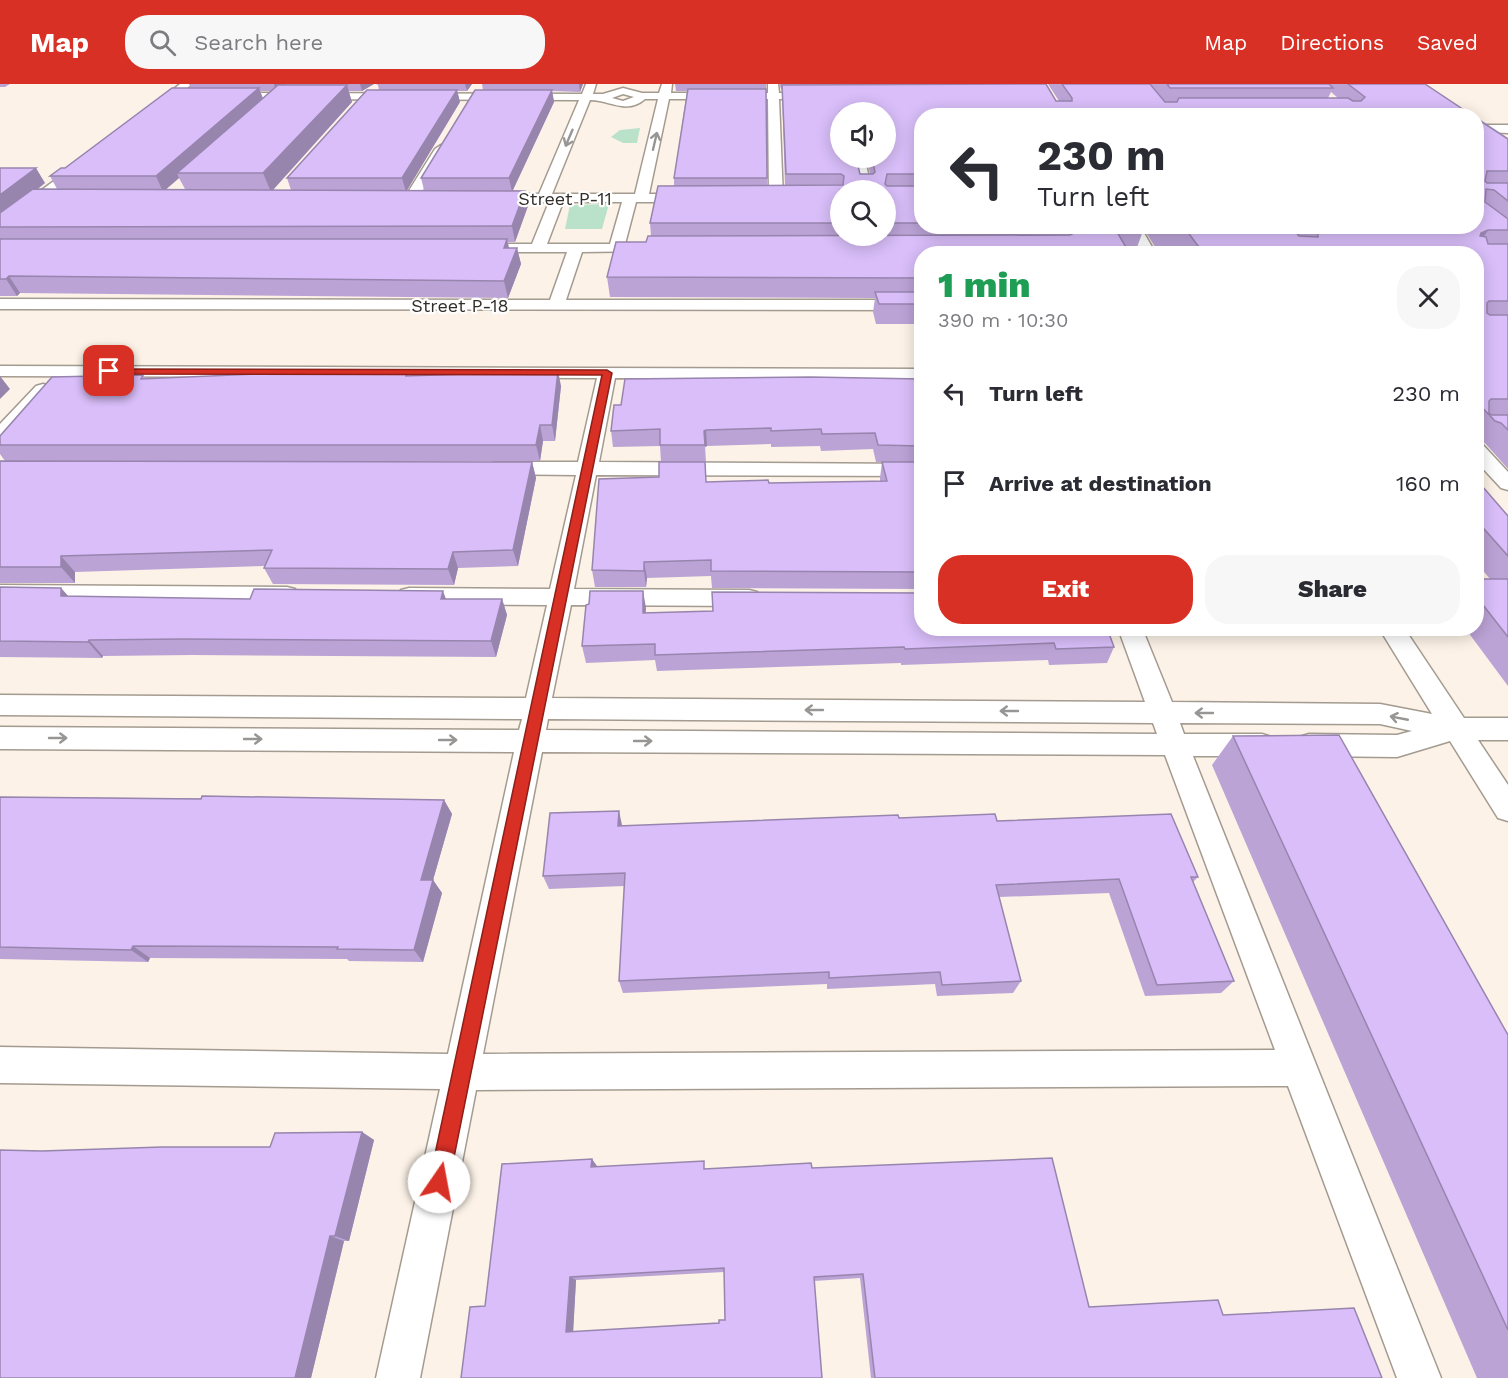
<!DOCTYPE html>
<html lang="en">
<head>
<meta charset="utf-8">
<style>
	body { margin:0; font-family:"Work Sans",sans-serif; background:#f7f7f7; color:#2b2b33; height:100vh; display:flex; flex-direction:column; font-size:22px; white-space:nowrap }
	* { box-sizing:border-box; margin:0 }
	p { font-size:20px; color:#7c7c81 }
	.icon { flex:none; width:33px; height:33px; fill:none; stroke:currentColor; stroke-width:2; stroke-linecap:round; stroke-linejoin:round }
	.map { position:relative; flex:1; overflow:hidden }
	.panel { position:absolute; left:914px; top:162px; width:570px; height:390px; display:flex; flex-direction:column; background:#fff; border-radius:24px; box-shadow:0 3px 15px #0003 }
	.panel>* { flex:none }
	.top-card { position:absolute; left:914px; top:24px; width:570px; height:126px; border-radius:24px; box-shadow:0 3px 15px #0003; background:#fff; color:#2b2b33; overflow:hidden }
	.buttons { position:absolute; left:830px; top:18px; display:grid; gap:12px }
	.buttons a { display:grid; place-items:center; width:66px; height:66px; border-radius:50%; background:#fff; box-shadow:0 3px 15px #0003; font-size:30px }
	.pin { position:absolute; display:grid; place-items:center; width:51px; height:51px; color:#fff; margin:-26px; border-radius:12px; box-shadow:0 3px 9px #0006 }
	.me { position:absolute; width:66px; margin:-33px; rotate:12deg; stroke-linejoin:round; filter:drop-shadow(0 0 4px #0008) }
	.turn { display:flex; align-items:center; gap:21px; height:126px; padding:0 24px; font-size:27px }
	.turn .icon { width:78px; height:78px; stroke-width:2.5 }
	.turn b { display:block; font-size:42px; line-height:51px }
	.round { display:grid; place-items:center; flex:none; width:63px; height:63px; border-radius:24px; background:#f7f7f7 }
	.head { display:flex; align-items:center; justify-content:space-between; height:102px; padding:0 24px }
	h1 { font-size:36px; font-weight:800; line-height:45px; color:#1e9e55 }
	.cta { display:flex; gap:12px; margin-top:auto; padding:12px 24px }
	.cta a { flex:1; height:69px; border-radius:24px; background:#d93025; color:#fff; font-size:24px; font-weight:800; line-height:69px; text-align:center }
	.cta a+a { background:#f7f7f7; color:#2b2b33 }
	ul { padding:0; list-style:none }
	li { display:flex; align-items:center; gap:18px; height:90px; padding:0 24px }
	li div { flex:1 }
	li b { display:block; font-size:22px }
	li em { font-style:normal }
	header { display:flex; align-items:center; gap:36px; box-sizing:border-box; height:84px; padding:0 30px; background:#d93025; color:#fff }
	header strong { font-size:28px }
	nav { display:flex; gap:33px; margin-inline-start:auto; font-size:21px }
	.search { width:420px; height:54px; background:#f7f7f7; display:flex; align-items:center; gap:15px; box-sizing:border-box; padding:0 21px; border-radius:24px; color:#7c7c81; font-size:22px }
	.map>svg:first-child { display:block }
	.green { fill:#bae2cb }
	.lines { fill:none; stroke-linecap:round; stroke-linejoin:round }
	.minor-casing { stroke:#a49b90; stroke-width:3 }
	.minor { fill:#fff; fill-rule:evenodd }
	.wall { fill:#bba3d6; fill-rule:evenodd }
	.shaded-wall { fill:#9885ae }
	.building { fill:#d9bef9; stroke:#9885ae; stroke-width:1.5; fill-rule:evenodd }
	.oneway { stroke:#989694 }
	.route { fill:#d93025; stroke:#8d1f18; stroke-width:1.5 }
	.labels { text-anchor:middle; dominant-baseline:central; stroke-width:4.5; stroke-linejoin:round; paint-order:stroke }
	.far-street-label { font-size:18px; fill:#312e29; stroke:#fff }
</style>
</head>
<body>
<header>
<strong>Map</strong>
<div class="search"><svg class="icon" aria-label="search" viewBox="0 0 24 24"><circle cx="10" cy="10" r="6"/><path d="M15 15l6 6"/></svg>Search here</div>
<nav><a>Map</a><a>Directions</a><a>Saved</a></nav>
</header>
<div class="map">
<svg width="1508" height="1294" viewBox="0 0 1508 1294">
	<rect width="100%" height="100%" fill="#fcf2e7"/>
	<!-- green -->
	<path class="green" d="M640,44L637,59H623L611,53L620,46Z
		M609,120L602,145H565L570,121Z"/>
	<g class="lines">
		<!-- minor casing -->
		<g class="minor-casing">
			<path id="minor" d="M180,0H192L158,28H150V24Z
				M586,0H596L593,10H603L623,4L642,9H659L662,0H672L671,9H768V0H778L779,9H819L825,12L819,15H779L783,114L776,118L769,114L768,15H669L649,110H692L699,114L692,118H636L625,160L655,161L657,164L655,167L582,168L566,216H921V226L0,225V215L550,216L567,168H481L474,164L481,160H532L549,118H490L483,114L490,110H539L579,16L225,15L219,12L225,9L582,10ZM623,10L634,13L623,17L612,14ZM645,15H658L635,110H552L590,16C610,16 626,31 645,15ZM563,118H622L610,160H547Z
				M1487,41H1508V49L1483,48V42Z
				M441,61L447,65L419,113L412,117L407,116L405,113L435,65Z
				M853,74H865L871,106H858Z
				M83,76L88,77L89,80L88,83L5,146L0,147V136Z
				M1125,142H1140L1156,170H1141Z
				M0,282L921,285V295L615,294L599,378L921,380V392L596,391L574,505L749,506L757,508L761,514L757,520L749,522L571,521L552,614L1145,618L1118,544H1142L1172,618L1380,620L1432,630L1379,544H1404L1464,634H1508V656H1478L1508,701V737L1498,734L1450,657L1397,673L1309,672L1299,669L1295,661L1299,653L1309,650L1397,651L1412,647L1380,640L1180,639L1184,650H1262L1272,653L1276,661L1272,669L1262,672H1193L1441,1294H1397L1288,1002L476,1006L420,1294H376L440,1005L0,999V963L448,970L514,668L0,665V643L519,646L522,635L0,631V611L526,614L547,521L409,520L401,518L397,512L401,506L409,504L550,505L576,391L496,390L489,388L486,384L489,380L496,378H578L597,294L0,292ZM548,635L1153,639L1157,650L546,646ZM542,668L1165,671L1275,966L483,970Z
				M43,300L50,302L52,306L50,310L7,355L0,357V340L36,302Z
				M1476,359L1483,361L1508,388V406L1501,404L1476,377Z
				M0,501L287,503L295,505L299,511L295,517L287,519L0,517Z"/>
		</g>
		<!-- minor -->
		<use href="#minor" class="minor"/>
	</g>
	<!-- wall -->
	<path class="wall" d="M0,0H10L5,3H0Z
		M189,0H374L362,7H348L352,18L273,106H291L287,94L379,6L378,1L376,0H472L467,7H457L460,18L407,106H424L421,94L483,6L482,0H583L580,8L552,7L554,18L513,106L525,107L528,122L515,158H508L509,164H517L521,180L508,214L20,209L17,212H0V84L45,99L38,105H57L50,92L65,84L191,4ZM260,7H272L263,14ZM179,94L185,105H166Z
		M675,0H766L767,102H785L782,7L779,0H1046L1056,17H1059L1048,0H1425L1473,32H921V142H1140L1143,147L1136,166L921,170V240H876L873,228L875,214L610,213L607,193L646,158L651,152L650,139L674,102V94L687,7H676ZM1331,8L1338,14H1328ZM840,28H885V74H867L870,90H860ZM840,106H885V152H840Z
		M1476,34L1508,55V385L1485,359L1479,358L1476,354V170H1182L1180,166H1157L1142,142H1476Z
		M354,290L408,292L561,302L555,357H543L540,377H5L0,370V352L143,291L146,295Z
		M921,295V505L712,504L711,492L647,494L646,503H595L592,486L706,398L769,399L880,397V394L882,378H876L873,365L821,367L820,362L771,363V360L707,362L705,363L706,378H661L660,362L613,363L611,347Z
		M0,377L532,378L536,394L518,482L458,484L454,501L273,500L264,484L265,482L75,488V499H0Z
		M1476,395L1508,432V602L1465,544H1476V495H1490L1476,478Z
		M0,503L61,504L68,512L250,515H502L507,531L496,573L193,571L103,572L102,574L0,573Z
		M643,507L645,529L713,527L1114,563L1107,579L1049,581L1048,576L901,581V579L657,587L655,576L586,579L582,562L589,520Z
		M1233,652L1508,951V1294H1477L1212,681Z
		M0,713L444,716L452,730L433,796L442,809L423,878L349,877L347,875L150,874L148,878L0,875Z
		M899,734L997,737L1198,793L1193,798L1234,897L1221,909L1145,912L1109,809L999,813L1021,897L1013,909L937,912L935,900L827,905V900L623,909L619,897L624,802L549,805L543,792Z
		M362,1048L374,1056L349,1157H344L311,1294H0L42,1067L270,1063Z
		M597,1082V1083L706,1085L812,1084L1089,1223L1223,1231L1382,1294H871L860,1194L814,1197L822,1294H461L485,1222ZM724,1188L725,1236L719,1239L573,1248L576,1196Z"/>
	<!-- shaded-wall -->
	<path class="shaded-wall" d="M274,0H286L287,2L276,7Z
		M360,0H374L362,7Z
		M465,0H472L467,7Z
		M579,0H583L580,8Z
		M347,1L352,18L271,108L263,89Z
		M259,4L264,18L177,89L179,94L163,108L156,92Z
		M457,6L460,18L406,108L402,94Z
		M552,6L554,18L512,108L509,94Z
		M36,84L45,99L0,133V111Z
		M525,107L528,122L515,158L512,142Z
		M1488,146L1476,165L1481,149Z
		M507,155L510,171L504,164Z
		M517,164L521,180L508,214L504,197Z
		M9,192L20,209L17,212L6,195Z
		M558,287L561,302L555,357L552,341Z
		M0,292L10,305L0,315Z
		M540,341L543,357L540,377L536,361Z
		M706,346L707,362L705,363L706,378L704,347Z
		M532,378L536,394L518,482L513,466Z
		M453,468L458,484L454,501L448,485Z
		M61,472L75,488V499L61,483Z
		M644,478L647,494L646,503L644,487Z
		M61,504L75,520L61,512Z
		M443,507L449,523L441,515Z
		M643,507L646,524L645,545L643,529Z
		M502,515L507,531L496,573L491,557Z
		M89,556L103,572L102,574L88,558Z
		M444,716L452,730L433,796L442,809L423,878L414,866L421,796Z
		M619,727L622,741V756L618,742Z
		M133,862L150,874L148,878L131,866Z
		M362,1048L374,1056L349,1157L335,1152Z
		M592,1075L597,1082V1090L591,1083Z
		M330,1152L344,1157L311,1294H295Z
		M570,1193L576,1196L573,1250L566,1248Z"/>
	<!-- building -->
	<path class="building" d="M1046,0L1056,17H1072V14L1062,0H1150L1165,18H1177L1179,14H1348L1353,17H1361L1365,13L1348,0H1425L1473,32H921V90H887L885,100L887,102H921V139H885V106H840V139H650L658,102L843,101L844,92L841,90H786L782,1ZM840,28H885V74H872L875,88L873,90H860L856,74H840Z
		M1167,0H1329L1333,4H1170Z
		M278,1H347L263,89H177Z
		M172,4H259L156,92H50L61,84H65Z
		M688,5H766L767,94H674Z
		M367,6H457L402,94H287Z
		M475,6H552L509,94H421Z
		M1476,34L1508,55V87H1487L1485,97L1487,99H1508V117L1494,106L1486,105L1485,118L1508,135V146H1488L1481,149L1480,152L1486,153L1488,160H1508V217H1489L1487,219V229L1490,231H1508V315H1491L1489,317V329L1492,331H1508V346L1501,339L1495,337L1476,317V170H1204L1187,147H1163L1160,142H1291L1299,152L1318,153V150L1312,142H1476Z
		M0,84H36L0,111Z
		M33,105L525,107L512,142L0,143V129Z
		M1077,142H1140L1143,147L1117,148L1130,170H921V194L607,193L616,158H646L648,152L1070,151L1078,147V143Z
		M0,155H507L504,164H517L504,197L9,192L6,195H0Z
		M875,208H921V220H879Z
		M353,286L351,290L407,289L406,292L558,287L552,341H540L536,361H0V352L52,293L143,291L141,295Z
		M811,293L921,295V362L878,361L875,349L822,350L821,345L771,347V344L706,346L704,347L705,361H660V345L611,347L614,321H621L625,295Z
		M0,377L532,378L513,466L453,468L448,485L264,484L272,466L61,472V483H0Z
		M659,378H705L706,398L768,396L769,399L887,397L882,378H921V488L711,487V476L644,478V487L592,486L599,395L659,393Z
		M1476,395L1508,432V472L1477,437H1476Z
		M1476,495H1508V553L1476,512Z
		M0,503L61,504V512L250,515L254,505L443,507L441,515H502L491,557L182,555L89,556L88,558L0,557Z
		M590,507H643V529L713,527L712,508L921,509V544H1107L1114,563L1056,565L1054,559L905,565L904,563L655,571V560L582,562L586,521L589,520Z
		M1339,651L1508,951V1246L1233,652Z
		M202,712L444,716L421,796H433L414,866L337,865L338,863L133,862L131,866L0,863V713L201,715Z
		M619,727L618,742L898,731L899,734L995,730L997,737L1171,730L1198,793H1191L1234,897L1157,901L1119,795L996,801L1021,897L942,901L940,888L829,894V888L619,897L625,789L543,792L550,729Z
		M362,1048L335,1152H330L295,1294H0V1066L42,1067L162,1063H270L275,1049Z
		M1052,1074L1089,1223L1218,1216L1223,1231L1354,1224L1382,1294H875L863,1190L814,1193L822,1294H461L470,1223L485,1222L502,1080L592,1075L591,1083L704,1077V1085L811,1079L812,1084ZM724,1184L725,1236H719V1239L566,1248L570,1193Z"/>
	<!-- one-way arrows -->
	<defs><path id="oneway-shaft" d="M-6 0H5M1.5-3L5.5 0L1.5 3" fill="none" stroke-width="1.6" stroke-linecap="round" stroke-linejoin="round" transform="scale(1.5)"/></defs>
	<g class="oneway">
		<use href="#oneway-shaft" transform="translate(569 54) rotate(113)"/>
		<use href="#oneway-shaft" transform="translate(655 57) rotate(-77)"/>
		<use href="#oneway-shaft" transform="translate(814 626) rotate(-180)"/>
		<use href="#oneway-shaft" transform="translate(1009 627) rotate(-180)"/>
		<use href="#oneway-shaft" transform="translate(1204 629) rotate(-180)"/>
		<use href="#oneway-shaft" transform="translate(1399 634) rotate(-169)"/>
		<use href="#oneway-shaft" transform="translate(58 654)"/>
		<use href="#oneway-shaft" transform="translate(253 655)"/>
		<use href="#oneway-shaft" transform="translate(448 656)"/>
		<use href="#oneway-shaft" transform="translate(643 657)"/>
	</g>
	<!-- route -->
	<path class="route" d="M106,285L607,286L612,289L449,1098L446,1104L439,1107L432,1104L429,1098L602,291L109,290L106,289Z"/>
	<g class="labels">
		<!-- far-street labels -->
		<g class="far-street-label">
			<text x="565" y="114">Street P-11</text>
			<text x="460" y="221">Street P-18</text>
		</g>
	</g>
</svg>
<div class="buttons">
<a><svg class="icon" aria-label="sound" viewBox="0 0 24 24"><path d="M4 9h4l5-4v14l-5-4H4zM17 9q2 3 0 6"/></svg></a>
<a><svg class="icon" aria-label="search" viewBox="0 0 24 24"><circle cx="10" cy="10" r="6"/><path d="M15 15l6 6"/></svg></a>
</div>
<div class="pin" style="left:109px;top:287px;background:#d93025"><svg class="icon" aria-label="arrive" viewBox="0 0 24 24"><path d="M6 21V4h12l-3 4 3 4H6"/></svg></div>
<svg class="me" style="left:439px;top:1098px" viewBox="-20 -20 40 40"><circle r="19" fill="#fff"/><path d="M0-13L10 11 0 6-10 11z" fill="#d93025"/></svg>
<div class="top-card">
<div class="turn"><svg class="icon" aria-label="left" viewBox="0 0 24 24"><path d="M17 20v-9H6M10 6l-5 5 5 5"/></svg><div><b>230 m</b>Turn left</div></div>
</div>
<section class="panel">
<div class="head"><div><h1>1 min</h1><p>390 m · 10:30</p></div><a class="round"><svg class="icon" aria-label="close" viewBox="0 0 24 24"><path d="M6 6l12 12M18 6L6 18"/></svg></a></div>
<ul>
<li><svg class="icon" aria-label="left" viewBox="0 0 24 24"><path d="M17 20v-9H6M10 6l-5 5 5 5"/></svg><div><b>Turn left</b></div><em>230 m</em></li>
<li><svg class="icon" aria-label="arrive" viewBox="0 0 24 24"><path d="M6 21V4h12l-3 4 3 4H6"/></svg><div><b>Arrive at destination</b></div><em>160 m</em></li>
</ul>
<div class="cta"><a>Exit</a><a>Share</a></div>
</section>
</div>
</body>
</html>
